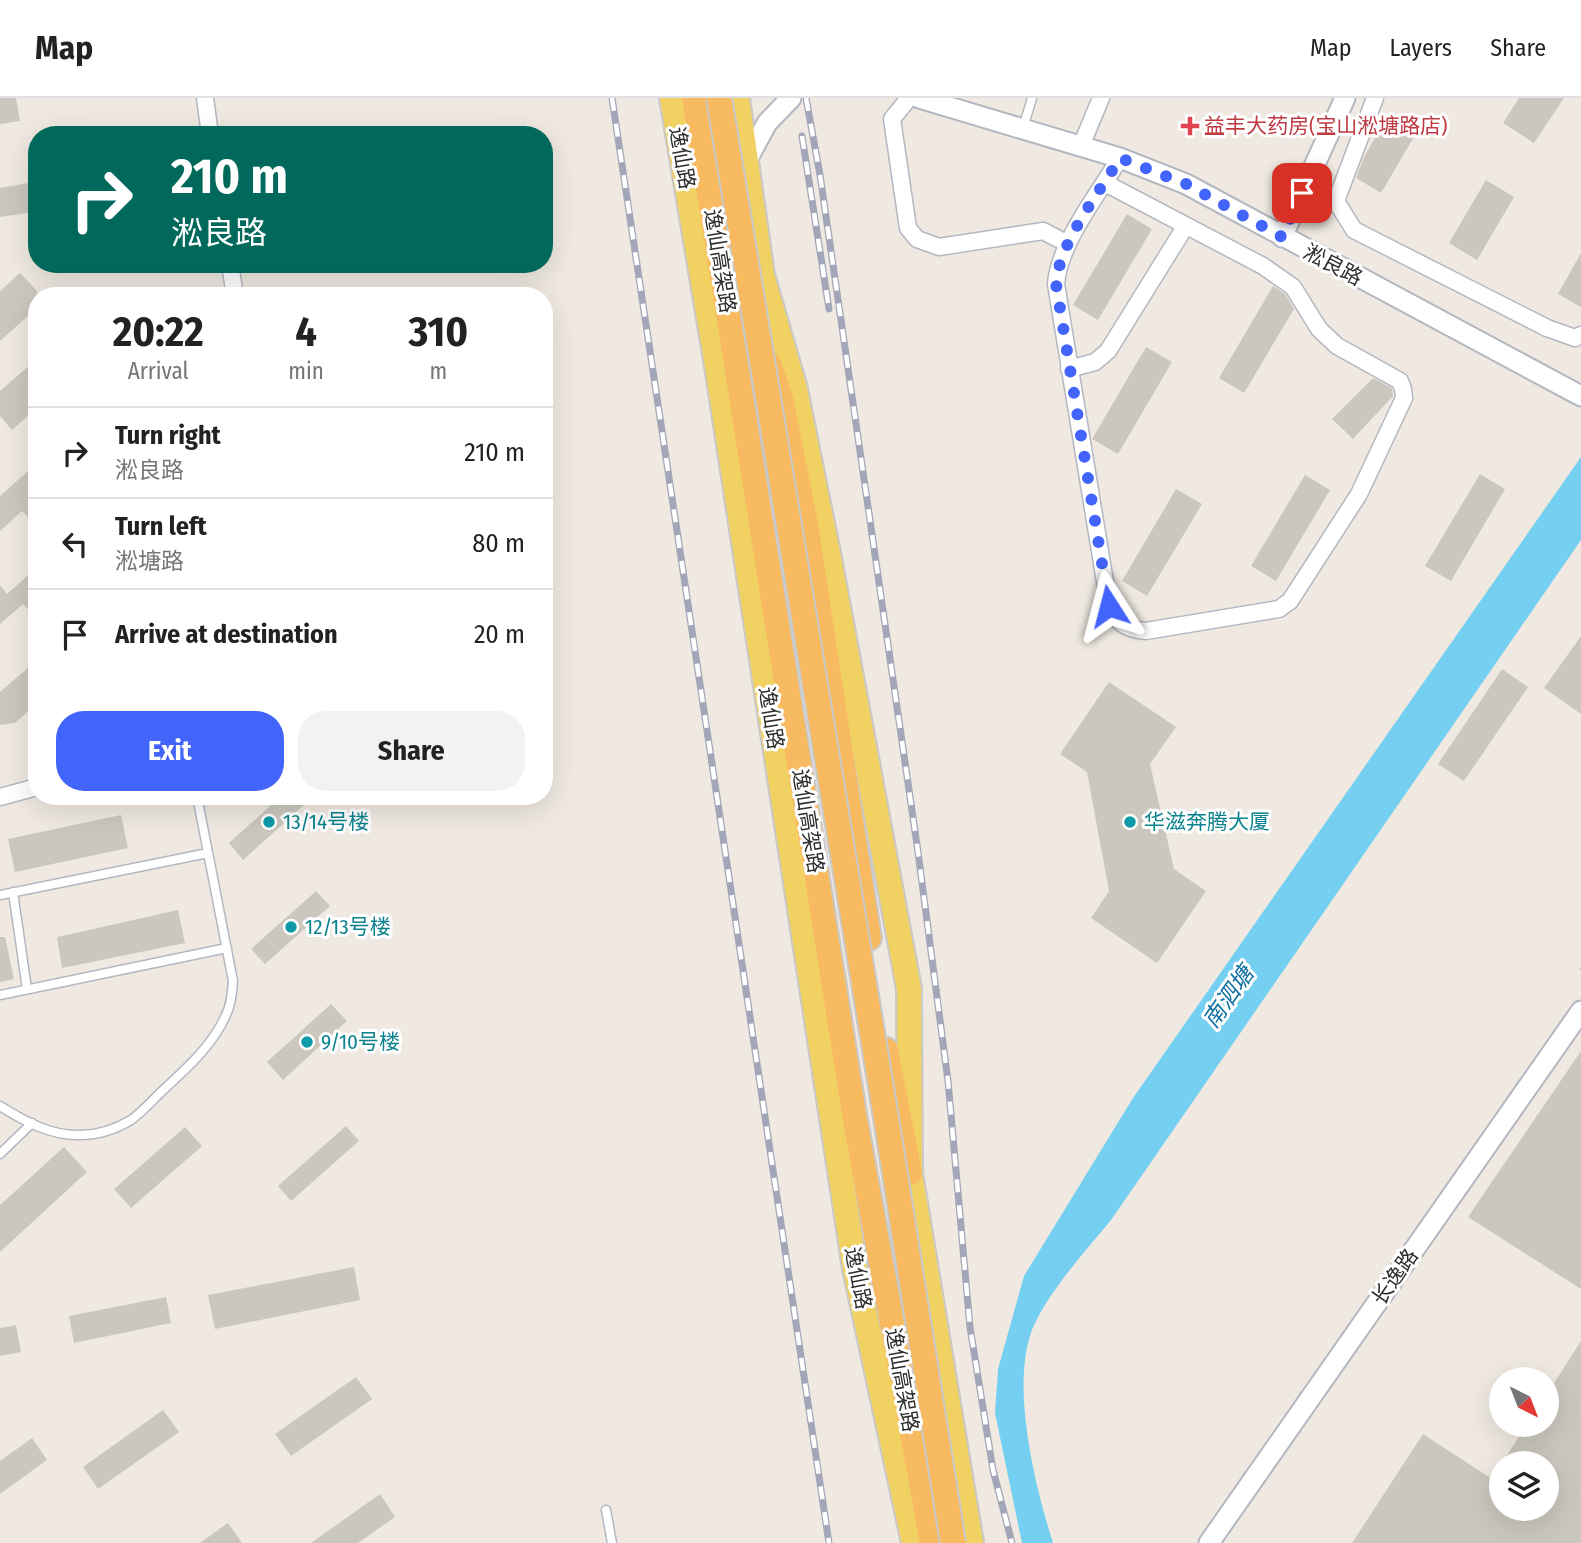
<!DOCTYPE html>
<html lang="en">
<head>
<meta charset="utf-8">
<style>
	body { margin:0; font-family:"Fira Sans Condensed","Noto Sans SC",sans-serif; background:#f2f2f2; color:#222; height:100vh; display:flex; flex-direction:column; font-size:26px; white-space:nowrap }
	* { box-sizing:border-box; margin:0 }
	p { font-size:23px; color:#767676 }
	.icon { flex:none; width:38px; height:38px; fill:none; stroke:currentColor; stroke-width:2; stroke-linecap:round; stroke-linejoin:round }
	.map { position:relative; flex:1; overflow:hidden }
	.details { position:absolute; left:28px; top:189px; width:525px; height:518px; display:flex; flex-direction:column; background:#fff; border-radius:28px; box-shadow:0 7px 28px #0002 }
	.details>* { flex:none }
	.top-card { position:absolute; left:28px; top:28px; width:525px; height:147px; border-radius:28px; box-shadow:0 7px 28px #0002; background:#00695c; color:#fff; overflow:hidden }
	.needle { width:46px; rotate:138deg }
	.tools { position:absolute; left:1489px; top:1269px; display:grid; gap:14px }
	.tools a { display:grid; place-items:center; width:70px; height:70px; border-radius:50%; background:#fff; box-shadow:0 7px 28px #0002; font-size:35px }
	.pin { position:absolute; display:grid; place-items:center; width:60px; height:60px; color:#fff; margin:-30px; border-radius:14px; box-shadow:0 4px 10px #0006 }
	.me { position:absolute; width:77px; margin:-38px; rotate:351deg; stroke-linejoin:round; filter:drop-shadow(0 0 5px #0008) }
	.turn { display:flex; align-items:center; gap:24px; height:147px; padding:0 28px; font-size:32px }
	.turn .icon { width:91px; height:91px; stroke-width:2.5 }
	.turn b { display:block; font-size:49px; line-height:60px }
	.eta { display:flex; justify-content:space-evenly; align-items:center; height:119px; text-align:center }
	.eta b { font-size:42px; font-weight:700; line-height:49px }
	.primary-button { display:flex; gap:14px; margin-top:auto; padding:14px 28px }
	.primary-button a { flex:1; height:80px; border-radius:28px; background:#4264fb; color:#fff; font-size:28px; font-weight:700; line-height:80px; text-align:center }
	.primary-button a+a { background:#f2f2f2; color:#222 }
	ul { padding:0; list-style:none }
	li { display:flex; align-items:center; gap:21px; height:91px; padding:0 28px; border-top:2px solid #e0e0e0 }
	li div { flex:1 }
	li b { display:block; font-size:26px }
	li em { font-style:normal }
	header { display:flex; align-items:center; gap:42px; box-sizing:border-box; height:98px; padding:0 35px; background:#fff; border-bottom:2px solid #e0e0e0 }
	header strong { font-size:33px }
	nav { display:flex; gap:38px; margin-inline-start:auto; font-size:24px }
	.map>svg:first-child { display:block }
	.water { fill:#75cff0 }
	.building { fill:#cbc7bf }
	.lines { fill:none; stroke-linecap:round; stroke-linejoin:round }
	.service-casing { stroke:#b4b7c1; stroke-width:11 }
	.minor-casing { stroke:#b4b7c1; stroke-width:19 }
	.tertiary-casing { stroke:#b4b7c1; stroke-width:23 }
	.primary-casing { stroke:#c9c9c9; stroke-width:28 }
	.trunk-casing { stroke:#c9c9c9; stroke-width:28 }
	.path { stroke:#c9c9c9; stroke-width:2.5; stroke-dasharray:5 3.5; stroke-linecap:butt }
	.service { stroke:#fff; stroke-width:8 }
	.minor { stroke:#fff; stroke-width:16 }
	.tertiary { stroke:#fff; stroke-width:19 }
	.primary { stroke:#f2d163; stroke-width:24 }
	.trunk { stroke:#f8ba60; stroke-width:24 }
	.rail-casing { stroke:#a3a6b8; stroke-width:7 }
	.rail { stroke:#fff; stroke-width:4.5; stroke-dasharray:13; stroke-linecap:butt }
	.trunk-bridge-casing { stroke:#c9c9c9; stroke-width:28; stroke-linecap:butt }
	.trunk-bridge { stroke:#f8ba60; stroke-width:24 }
	.route { stroke:#4264fb; stroke-width:12; stroke-dasharray:0 21.6 }
	.health-dot { fill:#e0444e; stroke:#fff; stroke-width:2.5 }
	.culture-dot { fill:#0f9aa8; stroke:#fff; stroke-width:2.5 }
	.labels { text-anchor:middle; dominant-baseline:central; stroke-width:6; stroke-linejoin:round; paint-order:stroke }
	.health-label { font-size:21px; fill:#be3a42; stroke:#fff; text-anchor:start }
	.street-label { font-size:21px; fill:#2e2e2e; stroke:#fff }
	.culture-label { font-size:21px; fill:#0d838f; stroke:#fff; text-anchor:start }
	.water-label { font-size:23px; font-style:italic; fill:#0d6fa3; stroke:#fff }
</style>
</head>
<body>
<header>
<strong>Map</strong>
<nav><a>Map</a><a>Layers</a><a>Share</a></nav>
</header>
<div class="map">
<svg width="1581" height="1445" viewBox="0 0 1581 1445">
	<rect width="100%" height="100%" fill="#efe9e1"/>
	<!-- water -->
	<path class="water" d="M1581,359V442L1111,1122C1084,1155 1054,1187 1035,1225C1008,1281 1035,1388 1053,1445H1022L995,1315L998,1271L1024,1178L1133,1000Z"/>
	<!-- building -->
	<path class="building" d="M0,0H16L20,23L0,26Z
		M1519,0H1564L1534,45L1503,25Z
		M1389,15L1418,32L1381,95L1356,80L1364,59Z
		M1486,82L1514,99L1477,162L1449,145Z
		M29,85L34,114L0,119V90Z
		M1127,116L1152,131L1098,222L1073,207Z
		M1581,155V209L1558,196Z
		M20,175L37,193V210L0,243V193Z
		M1273,188L1285,196L1294,211L1244,295L1219,280Z
		M1146,249L1172,264L1118,356L1092,341Z
		M31,266L37,272V310L12,332L0,318V293Z
		M1373,280L1392,290L1393,298L1353,341L1332,321Z
		M37,365V415L30,421L22,413L0,433V398Z
		M1480,376L1505,391L1451,483L1425,468Z
		M1305,377L1330,392L1276,483L1251,468Z
		M1176,391L1202,406L1147,498L1122,483Z
		M37,469V522L23,506L0,526V487L7,496Z
		M1581,538V616L1544,590Z
		M37,562V605L15,625L0,627V594Z
		M1502,571L1528,589L1464,683L1438,666Z
		M1109,584L1176,629L1150,666L1174,771L1206,793L1157,865L1091,820L1109,793L1087,674L1060,656Z
		M281,698H314L243,762L229,745Z
		M121,717L128,750L15,774L8,741Z
		M316,793L330,808L265,866L251,851Z
		M178,812L185,845L62,870L57,839Z
		M0,839H5L14,881L0,884Z
		M331,906L347,923L283,982L267,964Z
		M1581,953V1191L1468,1119Z
		M346,1028L359,1043L291,1103L278,1088Z
		M185,1029L202,1048L131,1110L114,1091Z
		M64,1049L87,1074L0,1154V1107Z
		M354,1169L360,1202L215,1231L208,1197Z
		M166,1199L171,1225L74,1245L69,1218Z
		M16,1227L21,1254L0,1258V1230Z
		M1581,1243V1445H1352L1423,1336L1492,1381L1502,1366V1410H1547V1365H1502L1527,1326H1547V1296Z
		M356,1279L372,1301L291,1358L275,1336Z
		M163,1312L179,1334L98,1391L83,1369Z
		M32,1340L47,1362L0,1396V1363Z
		M380,1396L395,1419L358,1445H311Z
		M228,1425L242,1445H200Z"/>
	<g class="lines">
		<!-- service casing -->
		<g class="service-casing">
			<path id="service" d="M1023,30L1032,0
				M13,794L27,891
				M0,797L208,755
				M0,897L227,850
				M0,1008C24,1023 51,1038 80,1037C97,1037 116,1031 131,1022C141,1015 150,1005 159,996C183,973 211,950 225,919C231,908 232,895 233,883L197,698
				M0,1056L32,1025
				M606,1412L612,1445"/>
		</g>
		<!-- minor casing -->
		<g class="minor-casing">
			<path id="minor" d="M205,0L210,37
				M909,0L892,21L908,130L917,141L939,149L1043,133L1068,146
				M1375,0L1336,103L1354,132L1547,230L1575,240L1581,237
				M1081,48L1101,0
				M1105,85L1263,168L1293,189L1319,231L1337,248L1400,283L1403,291L1404,300L1359,396L1290,503L1279,511L1146,533C1127,532 1117,525 1109,508L1056,186C1059,145 1099,95 1120,60
				M230,166L235,198
				M1069,271L1095,264L1108,253L1185,129
				M0,699L37,689"/>
		</g>
		<!-- tertiary casing -->
		<g class="tertiary-casing">
			<path id="tertiary" d="M919,0L1120,60L1186,86L1581,298
				M746,64L767,25L791,0
				M1282,139L1345,0
				M1209,1445L1581,913"/>
		</g>
		<!-- primary casing -->
		<g class="primary-casing">
			<path id="primary" d="M672,0L717,268L855,1171L914,1445
				M737,0L762,177L795,291L829,460L909,891L910,1075L971,1445"/>
		</g>
		<!-- trunk casing -->
		<g class="trunk-casing">
			<path id="trunk" d="M694,0L855,1022L932,1445
				M769,266L781,300L806,426L869,840
				M886,952L910,1075"/>
		</g>
		<!-- path -->
		<path class="path" d="M1580,870L1581,871"/>
		<!-- service -->
		<use href="#service" class="service"/>
		<!-- minor -->
		<use href="#minor" class="minor"/>
		<!-- tertiary -->
		<use href="#tertiary" class="tertiary"/>
		<!-- primary -->
		<use href="#primary" class="primary"/>
		<!-- trunk -->
		<use href="#trunk" class="trunk"/>
		<!-- rail casing -->
		<g class="rail-casing">
			<path id="rail" d="M612,0L829,1445
				M806,0L820,77L918,754L948,983L970,1229L993,1372L1012,1445
				M802,38L829,211"/>
		</g>
		<!-- rail -->
		<use href="#rail" class="rail"/>
		<!-- trunk-bridge casing -->
		<g class="trunk-bridge-casing">
			<path id="trunk-bridge" d="M719,0L887,1026L953,1445"/>
		</g>
		<!-- trunk-bridge -->
		<use href="#trunk-bridge" class="trunk-bridge"/>
	</g>
	<g class="lines">
		<!-- route -->
		<path class="route" d="M1109,508L1056,186C1059,145 1099,95 1120,60L1186,86L1282,139L1302,95"/>
	</g>
	<!-- markers -->
	<path class="health-dot" d="M1186.5 17.5h7v7h7v7h-7v7h-7v-7h-7v-7h7z"/>
	<g class="culture-dot">
		<circle cx="269" cy="724" r="7"/>
		<circle cx="1130" cy="724" r="7"/>
		<circle cx="291" cy="829" r="7"/>
		<circle cx="307" cy="944" r="7"/>
	</g>
	<g class="labels">
		<!-- health labels -->
		<g class="health-label">
			<text x="1204" y="28">益丰大药房(宝山淞塘路店)</text>
		</g>
		<!-- street labels -->
		<g class="street-label">
			<text transform="translate(682 60) rotate(80)">逸仙路</text>
			<text transform="translate(720 163) rotate(81)">逸仙高架路</text>
			<text transform="translate(1333 167) rotate(28)">淞良路</text>
			<text transform="translate(771 620) rotate(81)">逸仙路</text>
			<text transform="translate(808 723) rotate(81)">逸仙高架路</text>
			<text transform="translate(1395 1179) rotate(-55)">长逸路</text>
			<text transform="translate(858 1180) rotate(79)">逸仙路</text>
			<text transform="translate(902 1282) rotate(80)">逸仙高架路</text>
		</g>
		<!-- culture labels -->
		<g class="culture-label">
			<text x="283" y="724">13/14号楼</text>
			<text x="1144" y="724">华滋奔腾大厦</text>
			<text x="305" y="829">12/13号楼</text>
			<text x="321" y="944">9/10号楼</text>
		</g>
		<!-- water labels -->
		<g class="water-label">
			<text transform="translate(1228 899) rotate(-55)">南泗塘</text>
		</g>
	</g>
</svg>
<div class="tools">
<a><svg class="needle" viewBox="-14 -14 28 28"><path d="M0-13l5 13h-10z" fill="#e53935"/><path d="M0 13l5-13h-10z" fill="#767676"/></svg></a>
<a><svg class="icon" aria-label="layers" viewBox="0 0 24 24"><path d="M12 4l9 5-9 5-9-5zM3 14l9 5 9-5"/></svg></a>
</div>
<div class="pin" style="left:1302px;top:95px;background:#d93025"><svg class="icon" aria-label="arrive" viewBox="0 0 24 24"><path d="M6 21V4h12l-3 4 3 4H6"/></svg></div>
<svg class="me" style="left:1109px;top:508px" viewBox="-20 -20 40 40"><path d="M0-17L14 15 0 8-14 15z" fill="#4264fb" stroke="#fff" stroke-width="4"/></svg>
<div class="top-card">
<div class="turn"><svg class="icon" aria-label="right" viewBox="0 0 24 24"><path d="M7 20v-9h11M14 6l5 5-5 5"/></svg><div><b>210 m</b>淞良路</div></div>
</div>
<section class="details">
<div class="eta">
<div><b>20:22</b><p>Arrival</p></div>
<div><b>4</b><p>min</p></div>
<div><b>310</b><p>m</p></div>
</div>
<ul>
<li><svg class="icon" aria-label="right" viewBox="0 0 24 24"><path d="M7 20v-9h11M14 6l5 5-5 5"/></svg><div><b>Turn right</b><p>淞良路</p></div><em>210 m</em></li>
<li><svg class="icon" aria-label="left" viewBox="0 0 24 24"><path d="M17 20v-9H6M10 6l-5 5 5 5"/></svg><div><b>Turn left</b><p>淞塘路</p></div><em>80 m</em></li>
<li><svg class="icon" aria-label="arrive" viewBox="0 0 24 24"><path d="M6 21V4h12l-3 4 3 4H6"/></svg><div><b>Arrive at destination</b></div><em>20 m</em></li>
</ul>
<div class="primary-button"><a>Exit</a><a>Share</a></div>
</section>
</div>
</body>
</html>
